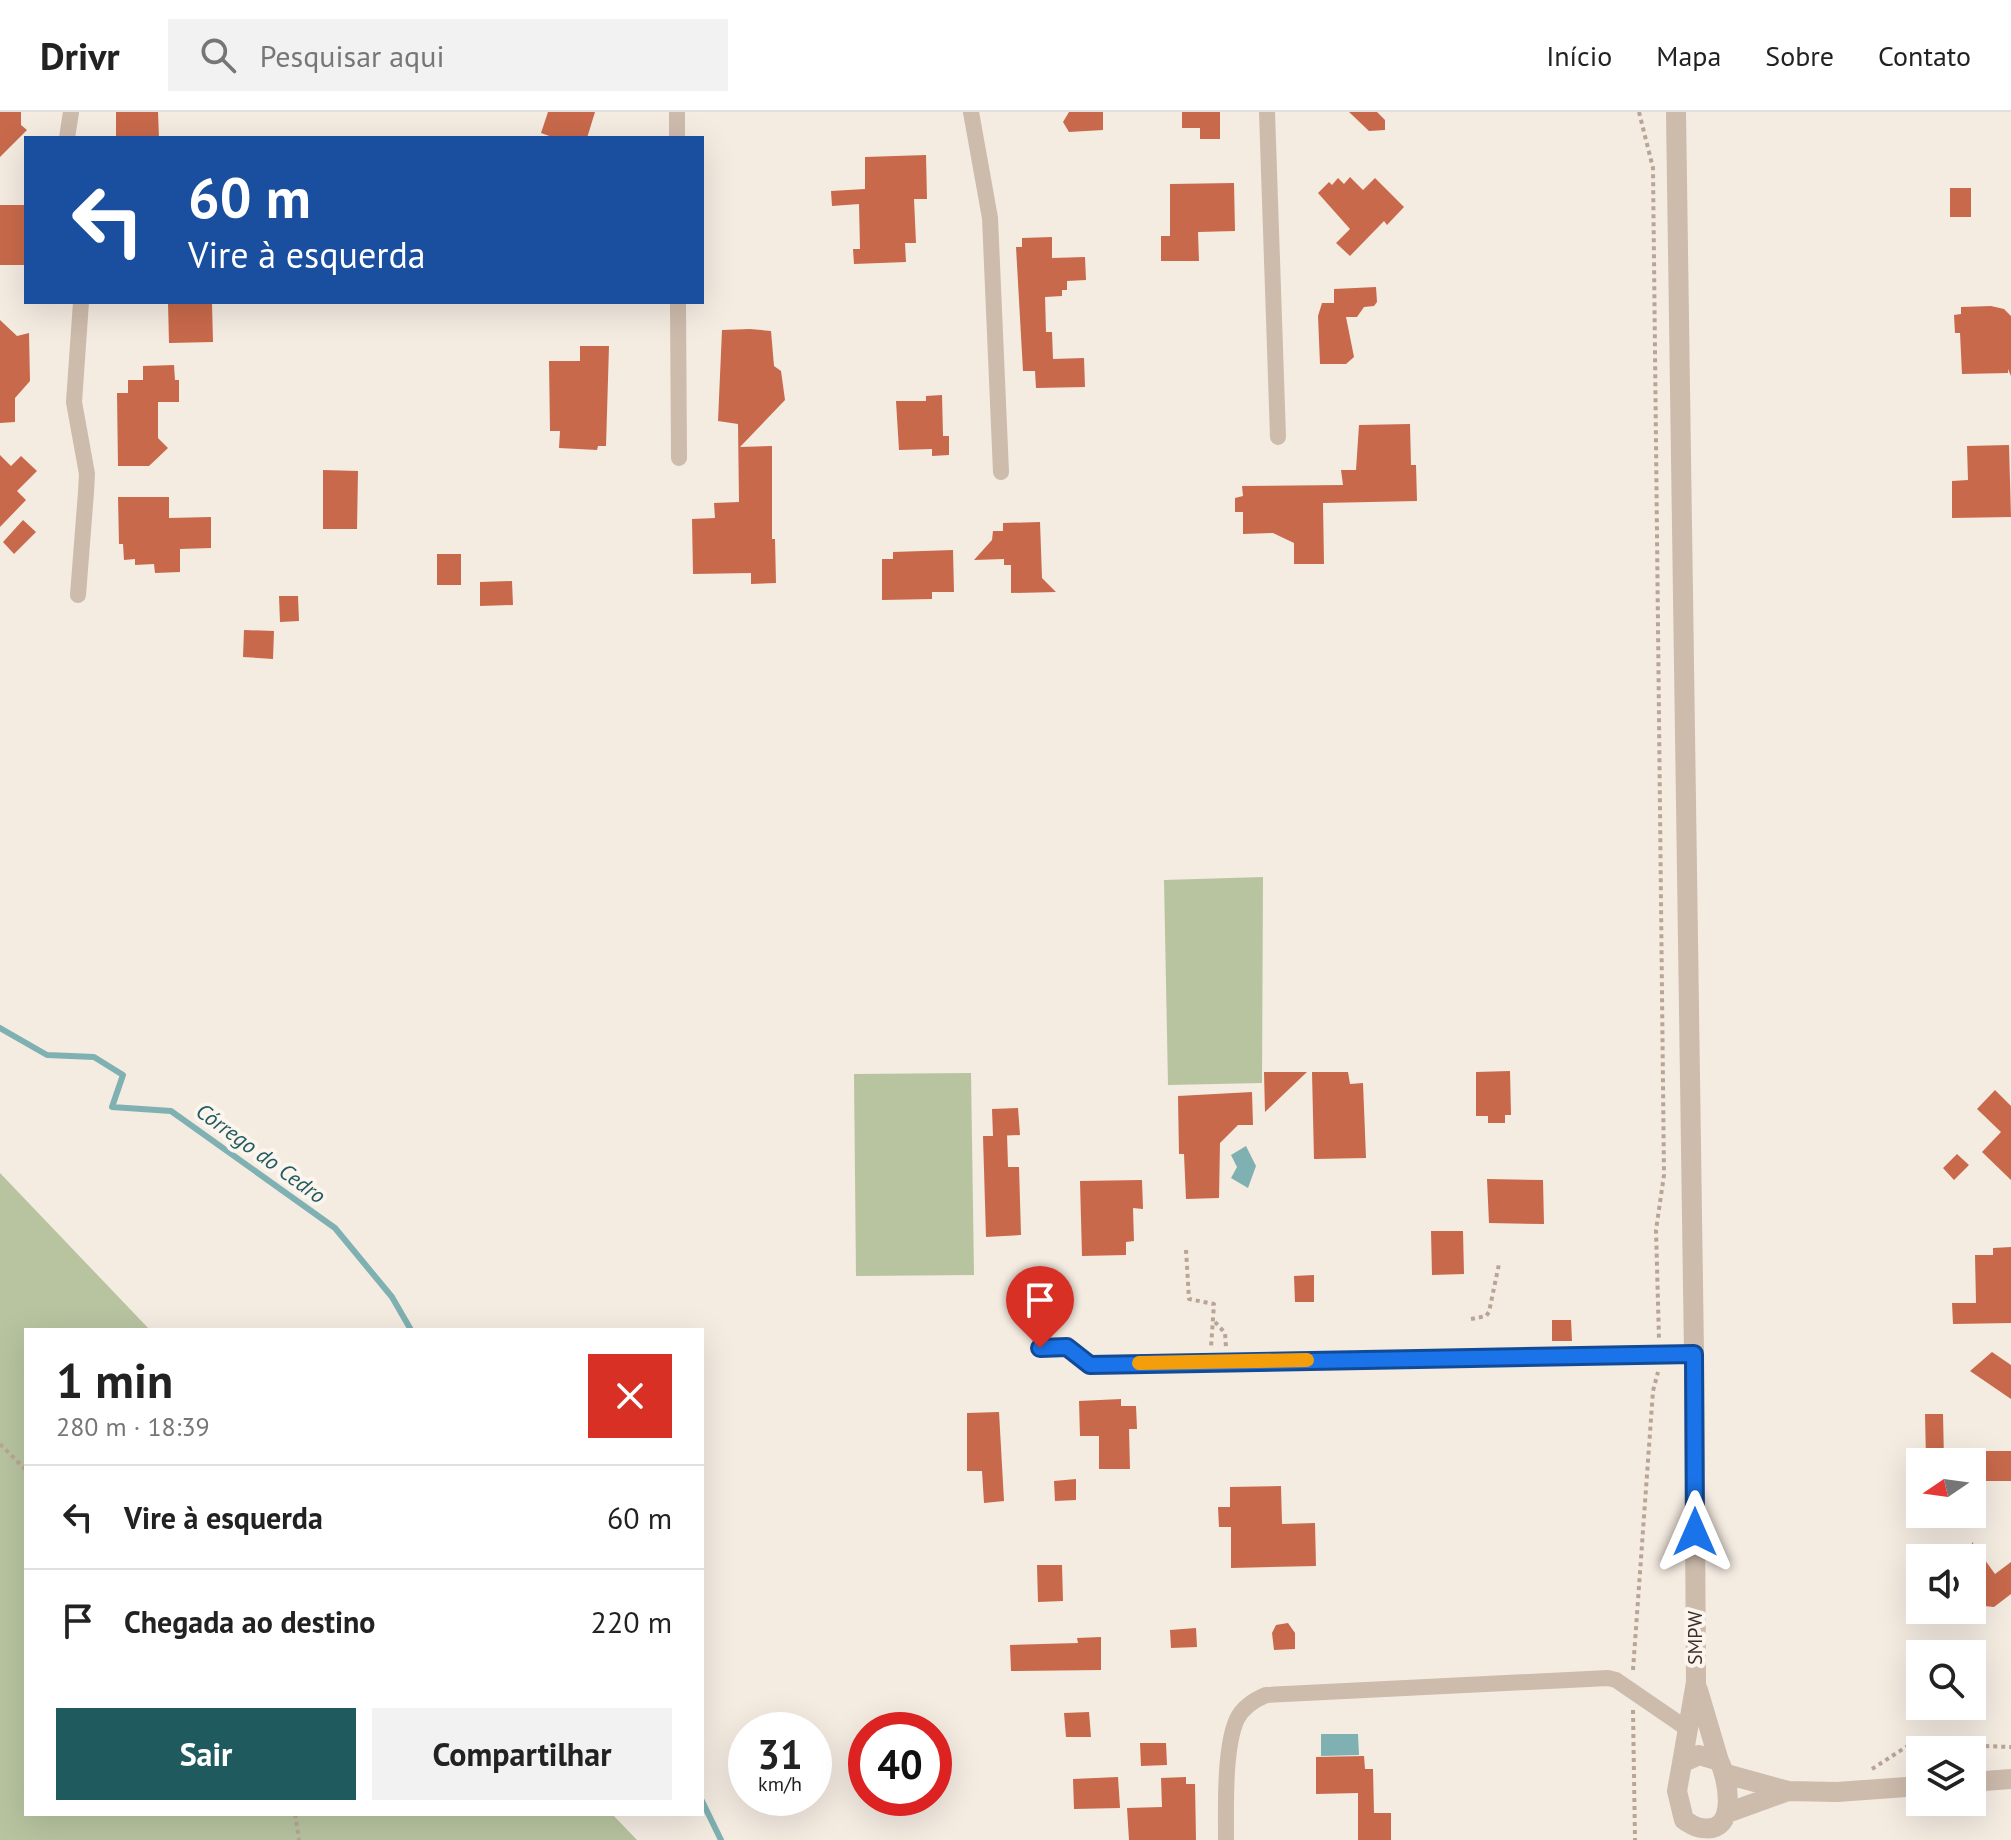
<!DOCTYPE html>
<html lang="pt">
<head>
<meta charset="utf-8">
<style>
	body { margin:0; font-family:"PT Sans",sans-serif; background:#f2f2f2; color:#222; height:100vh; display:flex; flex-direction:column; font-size:30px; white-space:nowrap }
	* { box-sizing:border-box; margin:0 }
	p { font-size:26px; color:#767676 }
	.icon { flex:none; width:44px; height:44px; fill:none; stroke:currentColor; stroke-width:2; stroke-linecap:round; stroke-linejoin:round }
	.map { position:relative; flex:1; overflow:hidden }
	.details { position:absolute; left:24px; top:1216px; width:680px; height:488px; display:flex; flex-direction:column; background:#fff; border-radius:0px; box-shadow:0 8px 32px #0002 }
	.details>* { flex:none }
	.top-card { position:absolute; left:24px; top:24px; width:680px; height:168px; border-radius:0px; box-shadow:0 8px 32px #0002; background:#1a4fa0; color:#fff; overflow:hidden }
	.needle { width:52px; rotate:257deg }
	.buttons { position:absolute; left:1906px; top:1336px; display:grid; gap:16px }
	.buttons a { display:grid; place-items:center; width:80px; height:80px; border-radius:0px; background:#fff; box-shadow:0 8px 32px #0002; font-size:40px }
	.speed { position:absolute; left:728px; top:1600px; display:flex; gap:16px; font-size:40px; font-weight:700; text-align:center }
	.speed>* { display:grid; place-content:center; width:104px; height:104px; border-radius:50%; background:#fff; box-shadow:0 8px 32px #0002; line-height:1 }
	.speed small { font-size:20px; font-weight:400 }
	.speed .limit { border:12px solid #d22; background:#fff; color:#111 }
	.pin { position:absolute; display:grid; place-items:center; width:68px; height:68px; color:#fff; margin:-82px -34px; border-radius:50% 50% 50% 0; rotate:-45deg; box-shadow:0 0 8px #0007 }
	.pin .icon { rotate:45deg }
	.me { position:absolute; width:88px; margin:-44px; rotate:0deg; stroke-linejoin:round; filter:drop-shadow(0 0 6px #0008) }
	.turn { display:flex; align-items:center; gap:28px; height:168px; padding:0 32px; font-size:36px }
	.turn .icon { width:104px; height:104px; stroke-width:2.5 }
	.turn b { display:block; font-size:56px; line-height:68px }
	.round { display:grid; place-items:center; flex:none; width:84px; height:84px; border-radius:0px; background:#f2f2f2 }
	.summary { display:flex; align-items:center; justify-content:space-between; height:136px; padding:0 32px }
	h1 { font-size:48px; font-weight:800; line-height:60px }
	.primary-button { display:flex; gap:16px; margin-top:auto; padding:16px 32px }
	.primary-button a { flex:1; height:92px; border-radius:0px; background:#1f5a5e; color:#fff; font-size:32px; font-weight:800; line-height:92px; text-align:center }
	.primary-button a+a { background:#f2f2f2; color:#222 }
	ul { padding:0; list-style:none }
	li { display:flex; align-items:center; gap:24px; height:104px; padding:0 32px; border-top:2px solid #e0e0e0 }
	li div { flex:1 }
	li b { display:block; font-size:30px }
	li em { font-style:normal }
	header { display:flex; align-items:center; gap:48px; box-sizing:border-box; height:112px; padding:0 40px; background:#fff; border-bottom:2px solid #e0e0e0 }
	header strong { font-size:38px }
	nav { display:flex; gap:44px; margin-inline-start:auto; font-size:28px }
	.search { width:560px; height:72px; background:#f2f2f2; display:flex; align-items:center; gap:20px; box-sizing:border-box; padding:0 28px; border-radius:0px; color:#767676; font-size:30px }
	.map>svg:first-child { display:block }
	.green { fill:#b8c4a0 }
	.water { fill:#7fb0b2 }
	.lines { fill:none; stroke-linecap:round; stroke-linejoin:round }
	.stream { stroke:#7fb0b2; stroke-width:6 }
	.building { fill:#c8694b }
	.path { stroke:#b9a596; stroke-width:4; stroke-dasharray:4 4; stroke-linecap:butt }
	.minor { stroke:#cdbbac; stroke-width:16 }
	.tertiary { stroke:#cdbbac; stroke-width:20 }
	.route-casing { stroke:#114b97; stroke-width:20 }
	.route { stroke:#1a73e8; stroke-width:14 }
	.slow { stroke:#f59e0b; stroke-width:14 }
	.labels { text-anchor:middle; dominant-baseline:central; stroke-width:8; stroke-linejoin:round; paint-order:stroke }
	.street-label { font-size:20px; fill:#3b302b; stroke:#fbf5ee }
	.water-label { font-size:22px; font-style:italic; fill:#1f5a5e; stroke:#fbf5ee }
</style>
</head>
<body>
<header>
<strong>Drivr</strong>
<div class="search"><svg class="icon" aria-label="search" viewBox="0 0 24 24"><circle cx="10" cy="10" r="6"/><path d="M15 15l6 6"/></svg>Pesquisar aqui</div>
<nav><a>Início</a><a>Mapa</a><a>Sobre</a><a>Contato</a></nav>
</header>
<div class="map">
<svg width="2011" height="1728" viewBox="0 0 2011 1728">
	<rect width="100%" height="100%" fill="#f4ebe1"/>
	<!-- green -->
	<path class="green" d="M1263,765L1262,971L1168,973L1164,768Z
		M971,961L974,1163L856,1164L854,962Z
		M0,1061L150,1218H26V1702H612L637,1728H0Z"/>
	<!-- water -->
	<path class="water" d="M1246,1034L1256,1054L1248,1076L1231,1066L1237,1055L1231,1043Z
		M1321,1622H1358L1359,1643L1321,1644Z"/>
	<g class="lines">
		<!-- stream -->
		<path class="stream" d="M0,916L47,943L94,945L123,963L112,995L171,999L335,1116L392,1185L411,1218
			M702,1689L721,1728"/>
	</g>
	<!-- building -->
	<path class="building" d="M0,0H21V13L27,18L0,45Z
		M116,0H158L159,26H116Z
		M548,0H595L587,26H555L541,21Z
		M1069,0H1103V18L1069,20L1063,10Z
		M1182,0H1220V27H1200V16H1182Z
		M1349,0H1377L1385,8V18L1369,19Z
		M926,43L927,87H914L916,131H905L906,150L854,152L853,137H860L859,92L832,94L831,79L865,77V45Z
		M1350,65L1363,78L1375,66L1404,95L1387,113L1384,109L1350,144L1336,131L1350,117L1318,81L1329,70L1332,73L1338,66L1344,72Z
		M1234,71L1235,119L1198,120L1199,149H1161V124H1170V72Z
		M1950,76H1971V105H1950Z
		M0,93H25L26,153H0Z
		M1052,125V146L1085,145L1086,168L1067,169V178H1062V184L1045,185L1046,220H1052L1053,247L1084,246L1085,275L1036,276L1035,259H1023L1016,135H1022V126Z
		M1376,175L1377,190L1374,194L1364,195L1357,205H1346L1354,245L1346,252H1320L1318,204L1322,191H1334V177Z
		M168,191H212L213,230L169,231Z
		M1991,194L2004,197L2011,204V264L2008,257V261L1962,262L1960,221H1955L1954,203L1961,202V195Z
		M0,208L17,224L29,221L30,269L15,286V310L0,311Z
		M750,217L771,219L774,254L781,259L785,288L740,335L772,334V427H775L776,471L751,472V461L693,462L692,407L715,406L714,391L739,390L738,312L718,309L722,218Z
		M580,234H609L606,334H598L597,338L559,336L560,319H550L549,249H580Z
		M174,253L175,268H179V290H158V326L168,336L149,354H118L117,281H128V268H143V254Z
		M942,283L943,324H949V343L932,344V337L899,338L896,289H926V284Z
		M1410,312L1411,353H1416L1417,389L1323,391L1324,452H1294V431L1273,421L1243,422V400H1235V386L1243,384L1242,374L1343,373L1341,358H1356L1359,313Z
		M2009,333L2011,405L1952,406V369L1968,368L1967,334Z
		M0,343L11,354L21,344L37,359L17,379L26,388L0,415Z
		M323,358L358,359L357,417H323Z
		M118,385H169V406L211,405V436L180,437V460L155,461L154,452L135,453V447L124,448L123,432H119Z
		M23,408L36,420L14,442L3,430Z
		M1040,410L1042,466L1056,480L1011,481V453H1004V447L974,448L992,428L993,419H1003V411Z
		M953,438L954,480H932V487L882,488V447H893V440Z
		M437,442H461V473H437Z
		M512,469L513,493L480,494V470Z
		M279,484H298L299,509L280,510Z
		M244,518L274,519L273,547L243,545Z
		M1510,959L1511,1003H1505V1011H1488V1004H1476V960Z
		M1264,960H1307L1265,1000Z
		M1312,960H1348L1350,972L1363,971L1366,1046L1314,1047Z
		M1995,978L2011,994V1068L1982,1040L2001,1020L1977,997Z
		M1252,980L1253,1013H1238L1220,1031L1219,1086L1186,1087L1184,1042H1179L1178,984Z
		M1018,996L1020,1023L995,1024L1007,1023L1008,1055H1019L1021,1123L986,1125L983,1024H993L992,997Z
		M1957,1042L1969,1053L1954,1068L1943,1056Z
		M1487,1067L1543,1068L1544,1112L1489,1111Z
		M1142,1068L1143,1097L1133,1096L1134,1129L1126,1130V1143L1082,1144L1080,1069Z
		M1431,1119H1463L1464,1162L1432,1163Z
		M2011,1135V1211L1953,1212L1952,1191H1976L1975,1143H1993V1136Z
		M1314,1163V1190H1295L1294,1164Z
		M1552,1208H1571L1572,1229H1552Z
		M1992,1240L2011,1253V1287L1970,1259Z
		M1121,1287V1294H1136L1137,1317H1129L1130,1357H1099V1324H1080L1079,1289Z
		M999,1300L1004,1389L984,1391L982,1359H967V1301Z
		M1925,1302H1943L1944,1348H1926Z
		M1976,1339H2011V1369H1976Z
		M1076,1367V1388L1055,1389L1054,1369Z
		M1281,1374L1282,1412L1315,1411L1316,1454L1231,1456V1415H1219L1218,1395H1230V1375Z
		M1972,1430L1995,1462L2011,1450V1482L1994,1495L1984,1494L1972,1487L1978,1483L1973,1475L1978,1471L1972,1463Z
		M1037,1453H1062L1063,1489L1038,1490Z
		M1288,1511L1295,1521V1537L1274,1538L1272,1521L1276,1513Z
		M1196,1516L1197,1535L1171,1536L1170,1518Z
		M1101,1525V1558L1011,1559L1010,1533L1078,1531L1077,1526Z
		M1089,1600L1091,1625H1066L1064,1601Z
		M1140,1631H1166L1167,1653L1141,1654Z
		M1364,1644L1365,1657H1373L1374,1701H1391V1728H1358V1681L1316,1682V1645Z
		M1118,1665L1120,1696L1074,1697L1073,1667Z
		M1186,1665V1672H1195L1196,1728H1129L1127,1696L1162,1695L1161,1666Z"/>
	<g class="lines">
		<!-- path -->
		<path class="path" d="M1639,0L1653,56L1664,1063L1656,1118L1659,1228
			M1186,1138L1189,1187L1214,1192L1211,1235
			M1471,1207L1486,1204L1489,1200L1499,1152
			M1215,1210L1225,1221L1226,1235
			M0,1332L26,1358
			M1633,1558L1653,1279L1658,1260
			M1633,1598L1635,1728
			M1872,1657L1906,1635L1927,1632L2011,1635
			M295,1702L299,1728"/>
		<!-- minor -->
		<path class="minor" d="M677,0V26
			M971,0L990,106L1001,360
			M1267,0L1278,325
			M67,26L71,0
			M678,190L679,346
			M78,483L86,380L87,362L74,290L81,190
			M1040,1236L1067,1235L1090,1253L1694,1242
			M1226,1728C1226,1696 1224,1635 1237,1607C1243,1595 1254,1588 1266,1583L1608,1566L1616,1568L1689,1618"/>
		<!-- tertiary -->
		<path class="tertiary" d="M1676,0L1694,1242L1696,1570L1682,1651
			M1698,1578L1719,1649
			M1699,1643L1719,1649C1728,1666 1739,1722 1702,1716C1696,1716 1689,1711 1684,1708L1677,1679L1682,1651Z
			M1726,1662L1788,1679L1837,1680L1920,1674
			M1972,1670L2011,1667
			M1727,1701L1788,1679"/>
	</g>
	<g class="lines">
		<!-- route casing -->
		<g class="route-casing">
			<path id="route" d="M1040,1236L1067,1235L1090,1253L1694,1242L1695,1420"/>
		</g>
		<!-- route -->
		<use href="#route" class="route"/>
		<!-- slow -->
		<path class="slow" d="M1139,1251L1307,1248"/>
	</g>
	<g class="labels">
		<!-- street labels -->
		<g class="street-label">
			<text transform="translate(1695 1526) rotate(-90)">SMPW</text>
		</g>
		<!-- water labels -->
		<g class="water-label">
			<text transform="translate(261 1041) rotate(36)">Córrego do Cedro</text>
		</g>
	</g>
</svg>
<div class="buttons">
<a><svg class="needle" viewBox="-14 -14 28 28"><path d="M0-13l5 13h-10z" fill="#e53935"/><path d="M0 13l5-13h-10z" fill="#767676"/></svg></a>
<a><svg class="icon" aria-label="sound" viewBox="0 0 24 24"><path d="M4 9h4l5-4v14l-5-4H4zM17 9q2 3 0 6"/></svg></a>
<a><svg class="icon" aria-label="search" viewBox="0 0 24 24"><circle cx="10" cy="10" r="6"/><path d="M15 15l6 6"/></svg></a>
<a><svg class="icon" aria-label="layers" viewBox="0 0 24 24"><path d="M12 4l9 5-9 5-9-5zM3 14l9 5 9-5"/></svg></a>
</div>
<div class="speed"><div>31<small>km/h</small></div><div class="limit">40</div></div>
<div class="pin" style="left:1040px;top:1236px;background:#d93025"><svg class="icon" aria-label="arrive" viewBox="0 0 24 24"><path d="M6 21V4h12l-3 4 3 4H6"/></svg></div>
<svg class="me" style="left:1695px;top:1420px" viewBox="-20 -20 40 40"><path d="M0-17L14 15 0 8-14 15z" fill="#1a73e8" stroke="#fff" stroke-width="4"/></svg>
<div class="top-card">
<div class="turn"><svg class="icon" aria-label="left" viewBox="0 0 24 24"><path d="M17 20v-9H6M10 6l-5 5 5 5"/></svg><div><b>60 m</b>Vire à esquerda</div></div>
</div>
<section class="details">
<div class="summary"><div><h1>1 min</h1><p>280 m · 18:39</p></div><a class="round" style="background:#d93025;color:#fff"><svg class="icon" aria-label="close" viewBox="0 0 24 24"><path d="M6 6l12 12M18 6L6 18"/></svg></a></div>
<ul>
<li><svg class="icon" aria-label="left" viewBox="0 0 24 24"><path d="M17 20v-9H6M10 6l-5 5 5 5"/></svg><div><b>Vire à esquerda</b></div><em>60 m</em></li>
<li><svg class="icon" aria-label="arrive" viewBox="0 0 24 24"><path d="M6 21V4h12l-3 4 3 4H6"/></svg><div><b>Chegada ao destino</b></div><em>220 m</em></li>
</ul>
<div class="primary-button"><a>Sair</a><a>Compartilhar</a></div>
</section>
</div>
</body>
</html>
